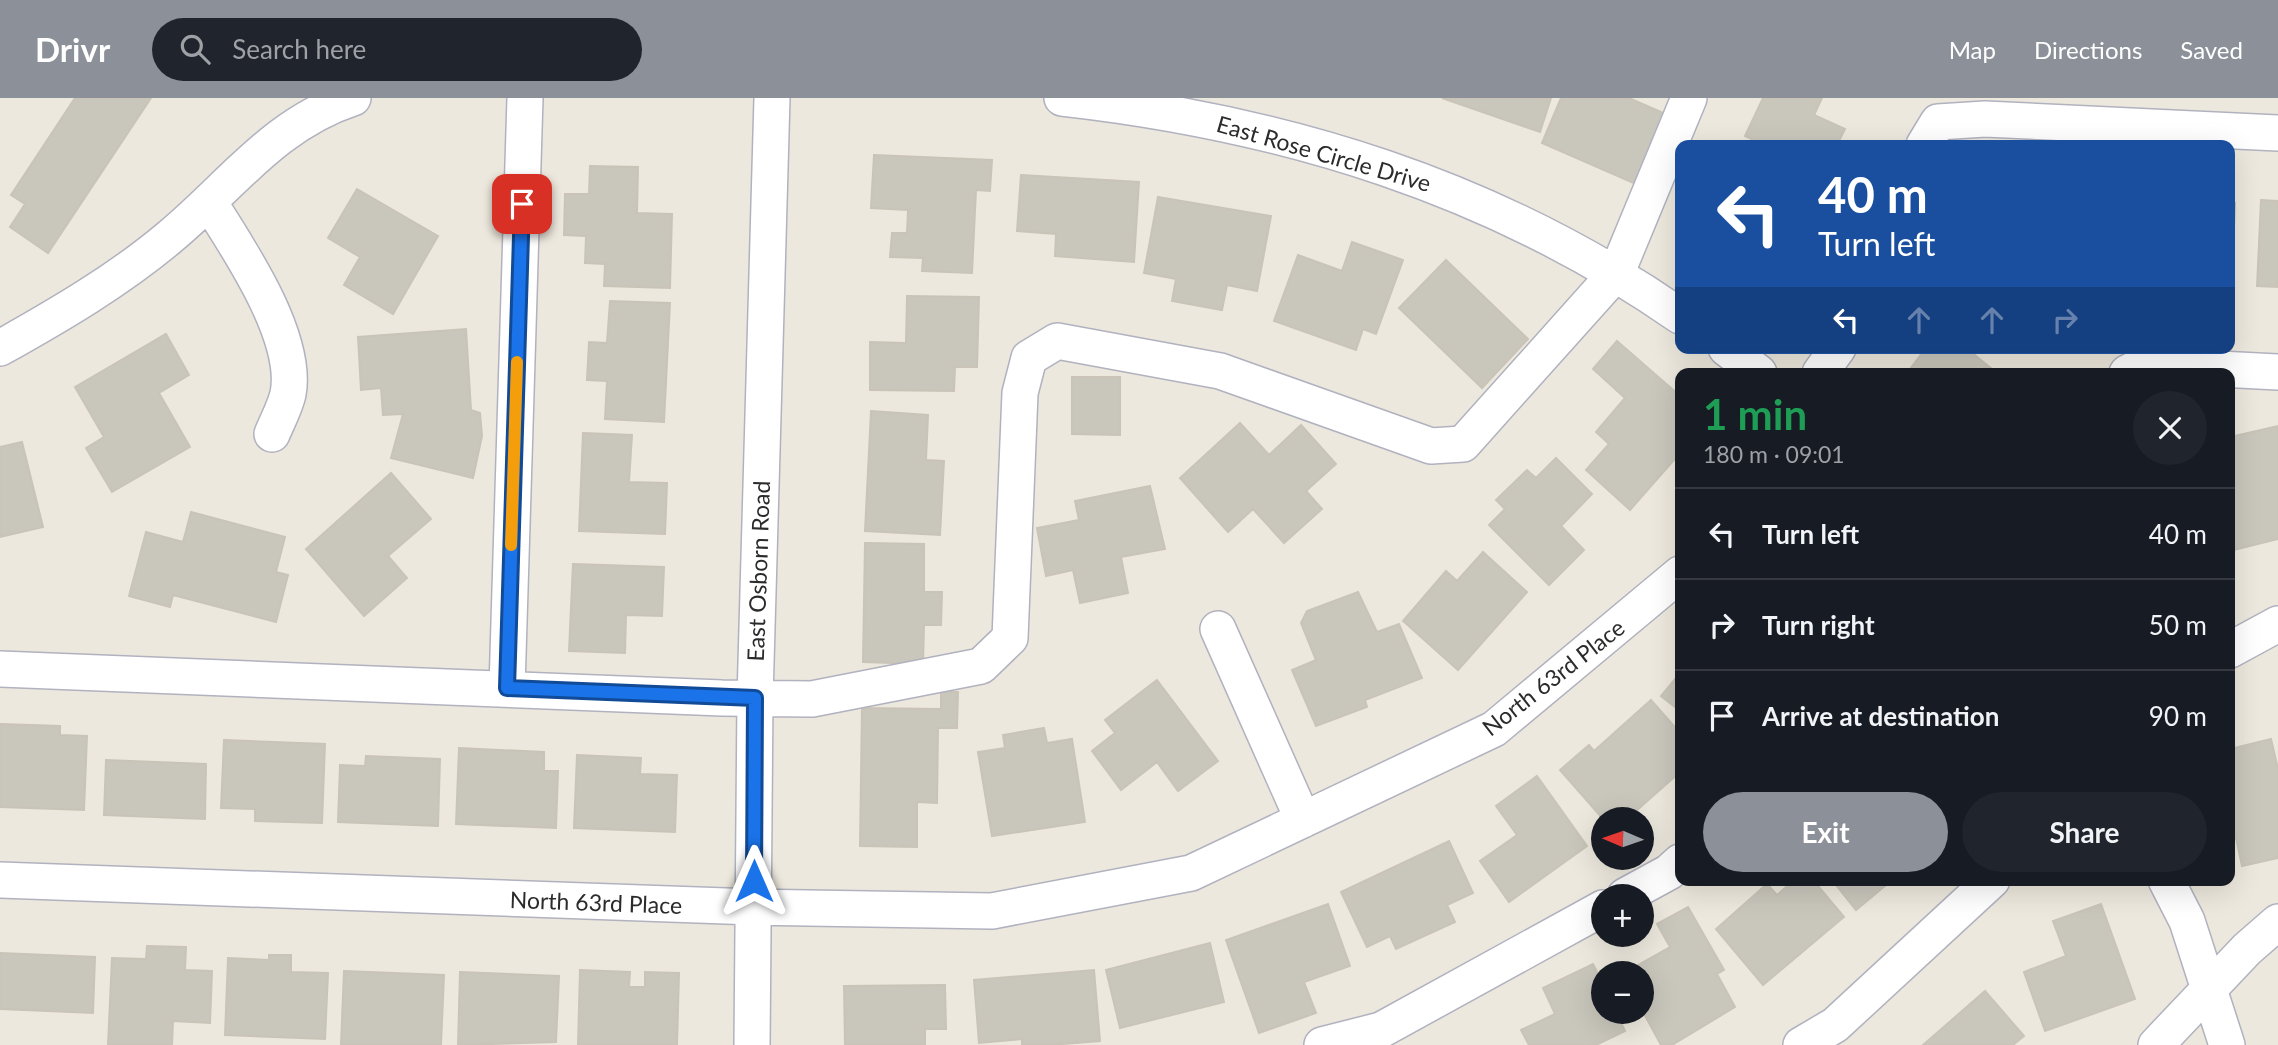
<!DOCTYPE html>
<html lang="en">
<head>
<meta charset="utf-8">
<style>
	body { margin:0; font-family:Lato,sans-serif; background:#20242c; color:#f1f3f6; height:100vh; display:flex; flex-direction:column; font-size:26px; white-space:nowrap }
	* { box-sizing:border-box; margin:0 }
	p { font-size:23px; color:#9ea1a6 }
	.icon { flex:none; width:38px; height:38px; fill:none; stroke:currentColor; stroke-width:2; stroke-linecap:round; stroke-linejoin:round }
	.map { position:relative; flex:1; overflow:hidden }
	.panel { position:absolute; left:1675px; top:270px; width:560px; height:518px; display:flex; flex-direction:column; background:#171b24; border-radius:14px; box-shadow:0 7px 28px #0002 }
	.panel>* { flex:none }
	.banner { position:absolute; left:1675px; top:42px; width:560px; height:214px; border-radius:14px; box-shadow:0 7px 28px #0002; background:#1a4fa0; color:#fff; overflow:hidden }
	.needle { width:46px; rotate:272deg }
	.buttons { position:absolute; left:1591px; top:709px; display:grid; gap:14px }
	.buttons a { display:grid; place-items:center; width:63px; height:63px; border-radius:50%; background:#171b24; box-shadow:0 7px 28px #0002; font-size:35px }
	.pin { position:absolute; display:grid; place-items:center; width:60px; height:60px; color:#fff; margin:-30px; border-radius:14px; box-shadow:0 4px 10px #0006 }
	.me { position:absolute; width:77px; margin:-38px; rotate:0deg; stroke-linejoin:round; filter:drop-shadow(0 0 5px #0008) }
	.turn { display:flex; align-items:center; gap:24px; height:147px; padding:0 28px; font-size:32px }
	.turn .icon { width:91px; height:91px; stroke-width:2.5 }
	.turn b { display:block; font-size:49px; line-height:60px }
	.lanes { display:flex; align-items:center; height:66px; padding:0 28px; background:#0003; justify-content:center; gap:35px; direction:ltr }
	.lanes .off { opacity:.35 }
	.round { display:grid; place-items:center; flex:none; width:74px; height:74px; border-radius:37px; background:#20242c }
	.headline { display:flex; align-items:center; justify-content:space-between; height:119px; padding:0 28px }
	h1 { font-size:42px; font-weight:700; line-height:52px; color:#1e9e55 }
	.cta { display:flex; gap:14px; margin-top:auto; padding:14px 28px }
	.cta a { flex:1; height:80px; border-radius:42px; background:#8c9099; color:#fff; font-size:28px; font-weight:700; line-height:80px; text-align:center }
	.cta a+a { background:#20242c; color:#f1f3f6 }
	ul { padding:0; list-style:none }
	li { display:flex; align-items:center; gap:21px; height:91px; padding:0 28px; border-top:2px solid #363941 }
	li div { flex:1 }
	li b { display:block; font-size:26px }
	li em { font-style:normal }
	header { display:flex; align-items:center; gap:42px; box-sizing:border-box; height:98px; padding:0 35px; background:#8c9099; color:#fff }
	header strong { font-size:33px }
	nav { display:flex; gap:38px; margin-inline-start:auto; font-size:24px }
	.search { width:490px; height:63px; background:#20242c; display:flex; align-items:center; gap:18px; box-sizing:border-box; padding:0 24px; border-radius:38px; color:#9ea1a6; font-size:26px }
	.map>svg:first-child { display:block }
	.building { fill:#c9c6bc; stroke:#c9c4b7; stroke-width:2 }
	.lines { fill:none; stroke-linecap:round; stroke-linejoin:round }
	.minor-casing { stroke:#b1b2bf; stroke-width:38 }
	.minor { stroke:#fff; stroke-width:35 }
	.route-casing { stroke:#114b97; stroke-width:18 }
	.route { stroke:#1a73e8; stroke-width:12 }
	.slow { stroke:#f59e0b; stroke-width:12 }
	.labels { text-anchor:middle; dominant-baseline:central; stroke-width:5; stroke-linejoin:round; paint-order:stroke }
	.street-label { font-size:23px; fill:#2b2b2b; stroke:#fff }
</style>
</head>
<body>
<header>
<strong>Drivr</strong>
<div class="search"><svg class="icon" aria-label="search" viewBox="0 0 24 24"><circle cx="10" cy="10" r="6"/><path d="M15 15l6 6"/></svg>Search here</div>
<nav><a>Map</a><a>Directions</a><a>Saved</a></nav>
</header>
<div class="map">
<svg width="2278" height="947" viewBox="0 0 2278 947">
	<rect width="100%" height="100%" fill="#ede8dd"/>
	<!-- building -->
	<path class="building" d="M75,0H151L48,155L10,129L25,106L11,97Z
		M1442,0H1551L1540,34Z
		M1561,0H1629L1668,17L1638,87L1542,45Z
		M1763,0H1822L1814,17L1845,31L1837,47H1764L1745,38Z
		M874,57L992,62L990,93L976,92L972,175L922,173L923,160L890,159L892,135H907L908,112L871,110Z
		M590,68L638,69L637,115L672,116L670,190L604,188L605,166L585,165L586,138L564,137L565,96H589Z
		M1021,77L1139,84L1134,164L1055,158L1056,136L1017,133Z
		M357,91L438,138L393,216L344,187L360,159L328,140Z
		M1158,99L1271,118L1257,193L1227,187L1222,212L1172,203L1176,181L1144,175Z
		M2261,102L2278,103V189L2257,188Z
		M2230,105H2235L2232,179H2230Z
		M1352,144L1403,162L1376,236L1363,231L1356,252L1274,223L1298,157L1342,173Z
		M1446,162L1528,241L1482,290L1399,210Z
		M907,198L979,199L977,269H955L954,293L870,292V244L906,245Z
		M610,203L670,205L664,324L605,321L607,283L587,282L589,244L607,245Z
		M466,231L471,312L480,315L482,338L473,380L391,360L403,316L383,317L381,290L361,292L358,239Z
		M166,236L189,277L159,295L190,349L112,394L86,350L104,339L75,289Z
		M1617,243L1680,298V355L1630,412L1586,372L1609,346L1596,334L1625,300L1593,271Z
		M1926,250H1966L1997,275H1907Z
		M1072,279H1120V337L1072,336Z
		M871,313L928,317L926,362L944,363L940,437L865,433Z
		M1240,325L1269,357L1301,327L1336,366L1306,393L1322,411L1284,445L1253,411L1228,434L1180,380Z
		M2278,328V441L2230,453V339Z
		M583,335L632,337L629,384L667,385L665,436L579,433Z
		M22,344L43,429L0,439V349Z
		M1556,360L1592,396L1561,428L1584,452L1549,487L1489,427L1505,411L1496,402L1527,372L1536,380Z
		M391,375L431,421L388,458L407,480L364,518L306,451Z
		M1150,388L1165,451L1121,459L1128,495L1080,505L1073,472L1046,478L1037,430L1079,422L1075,403Z
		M191,414L285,439L276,474L288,477L276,524L173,497L170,509L129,498L146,434L183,444Z
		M865,445L924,446V494H942L941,527H924L923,566L863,564Z
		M1483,454L1527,494L1458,572L1403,523L1446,473L1457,483Z
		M573,466L664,469L662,518L626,517L625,555L569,553Z
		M1358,494L1377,534L1399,526L1422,580L1365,602L1367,609L1316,628L1292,572L1316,562L1301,525L1307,513Z
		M1680,575V613L1661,598Z
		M1157,582L1218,663L1178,693L1157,664L1121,692L1092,653L1115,635L1105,622Z
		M941,594H958L957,630H938L937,705L917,704V749L860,748L862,610L941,611Z
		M1651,602L1680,635V674L1627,721H1603L1560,672L1589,647L1594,653Z
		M0,626L60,628V637L87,638L84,712L0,709Z
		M1044,630L1047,645L1072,641L1085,724L992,738L978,654L1005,650L1003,637Z
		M2271,641L2278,671V760L2242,768L2230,712V651Z
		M224,642L325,646L322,725L255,723V711L221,710Z
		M459,650L544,654V673H558L556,730L456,726Z
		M577,657L641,660L640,676L677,677L675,734L574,730Z
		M366,658L440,661L438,728L338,724L340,667L365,668Z
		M106,662L206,666L205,721L104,717Z
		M1537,678L1587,748L1509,804L1480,763L1517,737L1496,708Z
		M1449,743L1473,795L1447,807L1455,824L1396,851L1390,838L1367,849L1341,794Z
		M1794,782H1813L1844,819L1763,887L1716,831L1767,786L1777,797Z
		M1832,782H1892L1856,812Z
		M1328,806L1350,868L1304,884L1316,915L1259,935L1226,842Z
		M2101,806L2135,901L2045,933L2024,874L2066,858L2053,823Z
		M1688,809L1724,872L1717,876L1735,909L1672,947H1661L1642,912V875H1624L1670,849L1657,826Z
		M1210,845L1224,904L1120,930L1106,872Z
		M147,848L186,849L185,872L212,873L210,925L173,923L172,947H108L112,860L146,861Z
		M0,855L95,859L93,915L0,911Z
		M269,857H291V874L328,875L325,941L225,937L228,860L269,862Z
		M1593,866L1603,886V914H1616L1625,933L1596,947H1529L1521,932L1555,916L1543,890Z
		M580,872L630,874L629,889H645V874L679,875L677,947H578Z
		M1094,872L1100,943L1050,947H1022V941L979,945L974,882Z
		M344,873L444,877L441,947H341Z
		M460,874L559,878L556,944L458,947Z
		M945,887L946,931H925V947H845L844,888Z
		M1985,893L2024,938L2013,947H1923Z"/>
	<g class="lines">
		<!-- minor casing -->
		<g class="minor-casing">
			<path id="minor" d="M1062,0C1285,25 1494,89 1680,218
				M1924,47L1938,24L1985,21L2278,35
				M209,104C238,150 299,239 288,296C285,309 277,324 272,336
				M0,250C59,217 119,182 171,138C232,87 274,26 353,0
				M1726,250L1759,275
				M1820,275L1838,250
				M2127,275L2142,267L2278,274
				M1218,531L1303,722
				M2230,552L2278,526
				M0,571L722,600L812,601L981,568L1010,540L1020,295L1029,260L1057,243L1220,273L1431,348L1463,346L1617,174L1689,0
				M507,590L525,0
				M0,782L754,809L992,813L1191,775L1494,631L1680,476
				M2166,782L2187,823L2227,947
				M1625,798L1669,774L1680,764
				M752,947L755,600L772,0
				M1322,947L1381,932L1603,810
				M1801,947L1835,927L1992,782
				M2156,947L2247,851L2278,824"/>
		</g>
		<!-- minor -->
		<use href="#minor" class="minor"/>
	</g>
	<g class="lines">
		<!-- route casing -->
		<g class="route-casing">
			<path id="route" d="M522,106L507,590L755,600L754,783"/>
		</g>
		<!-- route -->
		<use href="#route" class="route"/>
		<!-- slow -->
		<path class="slow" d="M511,447L517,264"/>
	</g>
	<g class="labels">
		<!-- street labels -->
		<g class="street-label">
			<text transform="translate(1324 55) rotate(16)">East Rose Circle Drive</text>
			<text transform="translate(758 473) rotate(-88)">East Osborn Road</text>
			<text transform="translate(1553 579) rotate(-38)">North 63rd Place</text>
			<text transform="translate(596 804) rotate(2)">North 63rd Place</text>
		</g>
	</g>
</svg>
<div class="buttons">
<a><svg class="needle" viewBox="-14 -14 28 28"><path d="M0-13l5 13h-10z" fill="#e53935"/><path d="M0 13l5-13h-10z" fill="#9ea1a6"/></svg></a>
<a>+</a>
<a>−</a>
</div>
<div class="pin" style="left:522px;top:106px;background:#d93025"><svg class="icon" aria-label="arrive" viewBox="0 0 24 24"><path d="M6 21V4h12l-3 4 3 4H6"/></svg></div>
<svg class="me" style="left:754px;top:783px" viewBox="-20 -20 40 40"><path d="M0-17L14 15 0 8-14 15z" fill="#1a73e8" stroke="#fff" stroke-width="4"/></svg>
<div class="banner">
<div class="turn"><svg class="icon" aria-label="left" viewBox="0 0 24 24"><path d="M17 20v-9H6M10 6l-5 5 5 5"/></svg><div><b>40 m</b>Turn left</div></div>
<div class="lanes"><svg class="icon" aria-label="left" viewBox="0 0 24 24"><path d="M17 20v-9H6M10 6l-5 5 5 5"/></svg><svg class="icon off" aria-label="ahead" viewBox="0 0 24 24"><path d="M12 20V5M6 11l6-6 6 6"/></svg><svg class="icon off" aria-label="ahead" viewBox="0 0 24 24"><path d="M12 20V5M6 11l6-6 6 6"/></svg><svg class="icon off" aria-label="right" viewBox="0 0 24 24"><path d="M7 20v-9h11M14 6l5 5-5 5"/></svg></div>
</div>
<section class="panel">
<div class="headline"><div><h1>1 min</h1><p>180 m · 09:01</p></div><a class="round"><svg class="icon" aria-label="close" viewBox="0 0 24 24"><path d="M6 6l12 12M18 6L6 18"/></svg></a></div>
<ul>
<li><svg class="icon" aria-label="left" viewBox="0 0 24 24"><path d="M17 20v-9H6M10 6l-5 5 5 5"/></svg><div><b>Turn left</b></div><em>40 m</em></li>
<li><svg class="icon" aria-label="right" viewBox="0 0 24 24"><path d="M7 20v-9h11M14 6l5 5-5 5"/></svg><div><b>Turn right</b></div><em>50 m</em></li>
<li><svg class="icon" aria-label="arrive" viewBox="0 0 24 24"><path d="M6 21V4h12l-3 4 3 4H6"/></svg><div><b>Arrive at destination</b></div><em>90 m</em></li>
</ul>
<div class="cta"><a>Exit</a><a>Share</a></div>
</section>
</div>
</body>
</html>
